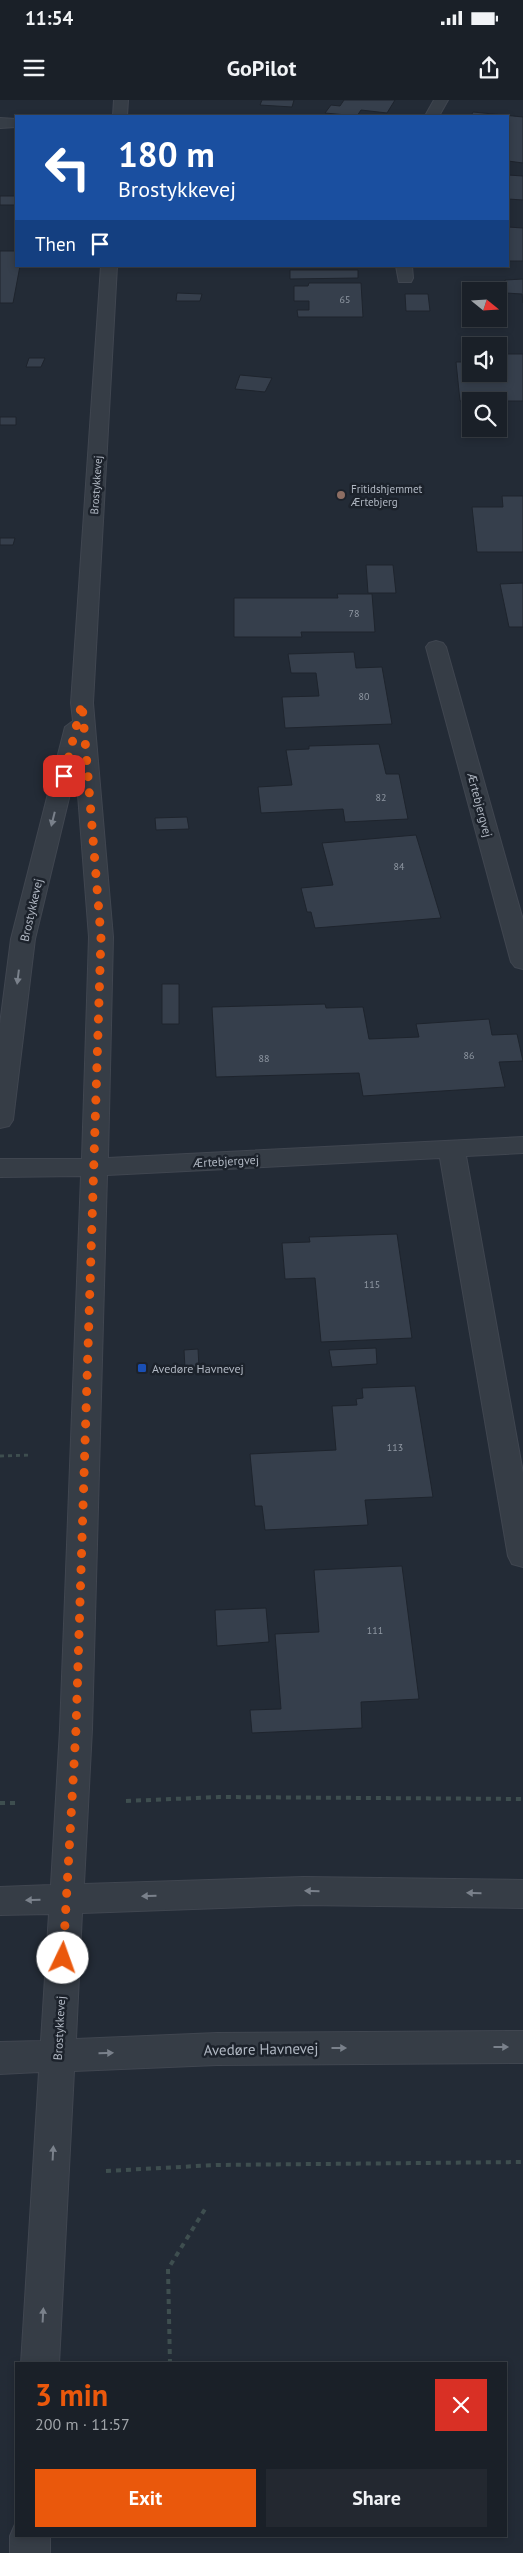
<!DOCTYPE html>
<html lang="en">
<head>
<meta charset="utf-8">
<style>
	body { margin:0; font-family:"PT Sans",sans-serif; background:#232830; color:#f1f3f6; height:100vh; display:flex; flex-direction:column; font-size:19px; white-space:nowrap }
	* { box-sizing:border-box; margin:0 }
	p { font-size:16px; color:#9fa3a8 }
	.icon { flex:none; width:28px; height:28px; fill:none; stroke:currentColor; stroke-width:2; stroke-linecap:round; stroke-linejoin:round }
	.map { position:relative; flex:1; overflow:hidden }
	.side { position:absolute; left:15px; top:2262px; width:492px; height:175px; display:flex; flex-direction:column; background:#1a2028; border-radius:0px; box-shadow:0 2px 8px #0003,0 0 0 1px #383e45 }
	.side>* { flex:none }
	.guide { position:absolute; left:15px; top:15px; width:494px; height:152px; border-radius:0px; box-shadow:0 2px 8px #0003,0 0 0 1px #383e45; background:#1a4fa0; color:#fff; overflow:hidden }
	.needle { width:32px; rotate:108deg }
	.controls { position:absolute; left:462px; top:182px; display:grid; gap:10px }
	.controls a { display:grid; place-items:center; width:45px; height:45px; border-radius:0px; background:#1a2028; box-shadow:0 2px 8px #0003,0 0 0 1px #383e45; font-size:25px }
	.pin { position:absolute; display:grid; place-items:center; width:42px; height:42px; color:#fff; margin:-21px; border-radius:10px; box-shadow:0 2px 8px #0006 }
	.me { position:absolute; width:55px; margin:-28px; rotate:3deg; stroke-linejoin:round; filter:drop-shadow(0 0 4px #0008) }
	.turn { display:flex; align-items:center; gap:18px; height:105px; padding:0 20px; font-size:22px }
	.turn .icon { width:65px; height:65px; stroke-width:2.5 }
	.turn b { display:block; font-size:35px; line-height:42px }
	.then { display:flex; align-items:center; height:48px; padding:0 20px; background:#0003; gap:10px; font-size:19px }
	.round { display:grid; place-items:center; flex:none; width:52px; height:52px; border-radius:0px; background:#232830 }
	.head { display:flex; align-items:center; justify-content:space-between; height:85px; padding:0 20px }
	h1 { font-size:30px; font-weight:700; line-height:38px; color:#ea580c }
	.cta { display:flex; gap:10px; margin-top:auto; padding:10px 20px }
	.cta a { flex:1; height:58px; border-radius:0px; background:#ea580c; color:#fff; font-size:20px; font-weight:700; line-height:58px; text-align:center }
	.cta a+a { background:#232830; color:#f1f3f6 }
	.status { display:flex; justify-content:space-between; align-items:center; height:35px; padding:0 25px; background:#1a2028; direction:ltr }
	.status svg { height:14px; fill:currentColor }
	header { display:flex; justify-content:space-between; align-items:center; height:65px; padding:0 20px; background:#1a2028; font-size:22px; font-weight:700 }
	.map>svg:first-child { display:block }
	.building { fill:#363f4c; stroke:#1e242d }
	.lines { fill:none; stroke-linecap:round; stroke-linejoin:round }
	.minor-casing { stroke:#404650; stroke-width:2 }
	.path-far1 { stroke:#3e4e4f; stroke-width:3; stroke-dasharray:4 4; stroke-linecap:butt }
	.path { stroke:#3e4e4f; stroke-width:4; stroke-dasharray:5 5; stroke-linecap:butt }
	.minor { fill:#363d46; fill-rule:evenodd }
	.oneway { fill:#7a818b }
	.route { stroke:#ea580c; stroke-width:9; stroke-dasharray:0 16.2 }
	.education-dot { fill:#8d6e63; stroke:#1c222b; stroke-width:2 }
	.transit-dot { fill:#1a4fb4; stroke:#1c222b; stroke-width:2 }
	.labels { text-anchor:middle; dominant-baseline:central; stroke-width:5; stroke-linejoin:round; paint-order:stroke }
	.number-label { font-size:10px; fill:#9098a3 }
	.far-street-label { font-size:11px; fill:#b1b8c3; stroke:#1c222b }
	.far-poi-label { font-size:11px; fill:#b1b8c3; stroke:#1c222b; text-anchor:start }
	.street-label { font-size:12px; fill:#b1b8c3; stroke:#1c222b }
	.poi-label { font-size:12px; fill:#b1b8c3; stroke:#1c222b; text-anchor:start }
	.near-street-label { font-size:15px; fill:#b1b8c3; stroke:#1c222b }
</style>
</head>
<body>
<div class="status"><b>11:54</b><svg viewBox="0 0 49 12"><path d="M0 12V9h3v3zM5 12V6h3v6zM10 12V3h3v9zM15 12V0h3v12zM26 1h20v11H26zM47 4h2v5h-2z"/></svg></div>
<header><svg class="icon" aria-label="menu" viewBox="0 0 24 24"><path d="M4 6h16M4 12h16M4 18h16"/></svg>GoPilot<svg class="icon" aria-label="share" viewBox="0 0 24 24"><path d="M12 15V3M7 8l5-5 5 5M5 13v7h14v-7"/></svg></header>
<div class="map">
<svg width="523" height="2453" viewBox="0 0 523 2453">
	<rect width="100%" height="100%" fill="#232b36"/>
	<!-- building -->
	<path class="building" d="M262,0H294L292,7L260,5Z
		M344,0H395L387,13L361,10L357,16L325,13L331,5L340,6Z
		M473,12L523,17V63L508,61V16H471Z
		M508,75L523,76V100L508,99Z
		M0,96H16V105H0Z
		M508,127L523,128V161H508Z
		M0,151H16V166H20L13,203H0Z
		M290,170H358V178L290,179Z
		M523,179V203L522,194L506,193L505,180Z
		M309,183H361L363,217H298L297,210H309V201H294V186H308Z
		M177,193L202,194L200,201H176Z
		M405,194H428L430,211H406Z
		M499,254H523V301H460L456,262H471V274H499Z
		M29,258H45L41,267H26Z
		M240,275L272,278L265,292L235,289Z
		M0,317H16V325H0Z
		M502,396H523V452H477L472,407H503Z
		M0,438H15L13,445H0Z
		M366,465H393L396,493H368Z
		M523,483V527H509L500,484Z
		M337,494H372L375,532H301L302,537H234V498H338Z
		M354,552L356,568L382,567L392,624L285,628L282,597L319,596L316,573H291L288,554Z
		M379,644L386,674H399L408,719L345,722L343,709L261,713L258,687L292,685L286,650L309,649V646Z
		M187,717L189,729L156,730L155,718Z
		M416,735L441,818L315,828L311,812H307L301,788L333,785L322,743Z
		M162,884H179V924H162Z
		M325,904L326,908L363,907L369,939L419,937L416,924L489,919L492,935L517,934L523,961L499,962L505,987L363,996L359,973L216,977L212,907Z
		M397,1134L412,1238L321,1242L315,1178L285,1179L282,1143L310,1142L309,1137Z
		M376,1248L377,1264L332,1267L329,1250Z
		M198,1249L199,1268H185L184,1250Z
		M415,1286L433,1397L365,1400L368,1425L265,1430L262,1406H255L250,1354L336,1350L332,1306L357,1305L356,1299L363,1298L362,1288Z
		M402,1466L419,1599L361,1602L362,1628L252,1633L250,1610L281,1609L275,1534L319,1532L314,1470Z
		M266,1508L269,1542L217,1546L215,1510Z"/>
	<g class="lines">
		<!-- minor casing -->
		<g class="minor-casing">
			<path id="minor" d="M114,0H128L127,16H113Z
				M434,0H448L439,16H425Z
				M0,18L16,19V27L0,28Z
				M101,166H117L93,603L113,837L108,1058L523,1037V1053L466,1056L523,1373V1467L512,1464L508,1456L440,1058L107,1075L92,1629L84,1784L304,1777L523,1780V1808L304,1805L82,1813L76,1939L217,1933L523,1931V1963L217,1965L74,1971L59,2264H21L39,1972L0,1974V1942L41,1941L49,1814L0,1815V1787L51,1785L60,1629L81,1076L0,1077V1059H82L89,837L76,669L35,839L13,1020L9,1026L0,1028V924L11,839L65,627L73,621L71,603Z
				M396,166H412L413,178L411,182H399Z
				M436,541L443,543L446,547L523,820V869L515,867L511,862L426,547L429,543Z
				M16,2422V2436H50V2453H10V2436Z"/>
		</g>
		<!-- path-far1 -->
		<path class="path-far1" d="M0,1356L32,1355"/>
		<!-- path -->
		<path class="path" d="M126,1701L219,1697L523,1699
			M0,1703H18
			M106,2071L216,2065L523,2062
			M170,2264L168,2169L205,2109"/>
		<!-- minor -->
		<use href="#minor" class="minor"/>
	</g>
	<!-- one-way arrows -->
	<defs><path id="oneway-solid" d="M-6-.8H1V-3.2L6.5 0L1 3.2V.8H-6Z" transform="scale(1.25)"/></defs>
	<g class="oneway">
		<use href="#oneway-solid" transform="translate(53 719) rotate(104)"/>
		<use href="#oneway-solid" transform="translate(18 877) rotate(97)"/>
		<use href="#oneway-solid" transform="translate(312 1791) rotate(-179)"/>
		<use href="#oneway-solid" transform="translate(474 1793) rotate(-179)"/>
		<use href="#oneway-solid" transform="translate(149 1796) rotate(178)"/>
		<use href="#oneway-solid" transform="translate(33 1800) rotate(178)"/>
		<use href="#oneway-solid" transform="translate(501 1947)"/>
		<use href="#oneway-solid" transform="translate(339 1948)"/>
		<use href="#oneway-solid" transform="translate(106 1953) rotate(-2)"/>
		<use href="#oneway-solid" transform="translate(53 2053) rotate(-87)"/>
		<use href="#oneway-solid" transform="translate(43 2215) rotate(-87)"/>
	</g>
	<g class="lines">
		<!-- route -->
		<path class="route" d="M63,1858L76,1629L101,837L82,603L64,676"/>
	</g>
	<!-- markers -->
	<circle class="education-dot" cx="341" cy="395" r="5"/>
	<rect class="transit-dot" x="137" y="1263" width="10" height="10" rx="2.5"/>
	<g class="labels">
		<!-- number labels -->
		<g class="number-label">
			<text x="345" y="199">65</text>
			<text x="354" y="513">78</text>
			<text x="364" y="596">80</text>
			<text x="381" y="697">82</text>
			<text x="399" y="766">84</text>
			<text x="469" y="955">86</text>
			<text x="264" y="958">88</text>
			<text x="372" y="1184">115</text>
			<text x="395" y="1347">113</text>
			<text x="375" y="1530">111</text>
		</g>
		<!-- far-street labels -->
		<g class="far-street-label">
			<text transform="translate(96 385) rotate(-86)">Brostykkevej</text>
		</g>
		<!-- far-poi labels -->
		<g class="far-poi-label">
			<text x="351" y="389">Fritidshjemmet<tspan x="351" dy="13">Ærtebjerg</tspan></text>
		</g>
		<!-- street labels -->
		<g class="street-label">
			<text transform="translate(480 705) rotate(75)">Ærtebjergvej</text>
			<text transform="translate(31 810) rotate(-77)">Brostykkevej</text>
			<text transform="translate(226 1061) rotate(-3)">Ærtebjergvej</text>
			<text transform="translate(59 1928) rotate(-87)">Brostykkevej</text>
		</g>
		<!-- poi labels -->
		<g class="poi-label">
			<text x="152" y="1268">Avedøre Havnevej</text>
		</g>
		<!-- near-street labels -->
		<g class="near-street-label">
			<text transform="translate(261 1949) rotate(-1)">Avedøre Havnevej</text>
		</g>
	</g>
</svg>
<div class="controls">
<a><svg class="needle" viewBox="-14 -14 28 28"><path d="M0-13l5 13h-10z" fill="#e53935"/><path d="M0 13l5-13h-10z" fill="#9fa3a8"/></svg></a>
<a><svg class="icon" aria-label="sound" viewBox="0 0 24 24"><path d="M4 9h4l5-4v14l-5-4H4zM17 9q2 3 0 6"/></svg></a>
<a><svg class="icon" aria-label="search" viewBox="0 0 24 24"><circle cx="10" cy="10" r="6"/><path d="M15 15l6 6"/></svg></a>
</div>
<div class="pin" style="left:64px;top:676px;background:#d93025"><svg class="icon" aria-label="arrive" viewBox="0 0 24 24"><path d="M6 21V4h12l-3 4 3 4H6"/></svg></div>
<svg class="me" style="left:63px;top:1858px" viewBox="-20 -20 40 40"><circle r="19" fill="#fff"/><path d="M0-13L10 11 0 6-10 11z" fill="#ea580c"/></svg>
<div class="guide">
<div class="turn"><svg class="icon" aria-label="left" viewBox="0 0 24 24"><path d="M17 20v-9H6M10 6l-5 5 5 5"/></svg><div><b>180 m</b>Brostykkevej</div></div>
<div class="then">Then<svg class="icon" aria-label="arrive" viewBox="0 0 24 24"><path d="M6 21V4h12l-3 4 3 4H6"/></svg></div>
</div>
<section class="side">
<div class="head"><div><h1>3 min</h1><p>200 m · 11:57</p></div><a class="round" style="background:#d93025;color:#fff"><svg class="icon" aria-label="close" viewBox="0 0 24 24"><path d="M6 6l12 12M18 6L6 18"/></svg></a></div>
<div class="cta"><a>Exit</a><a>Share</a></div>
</section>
</div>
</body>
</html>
